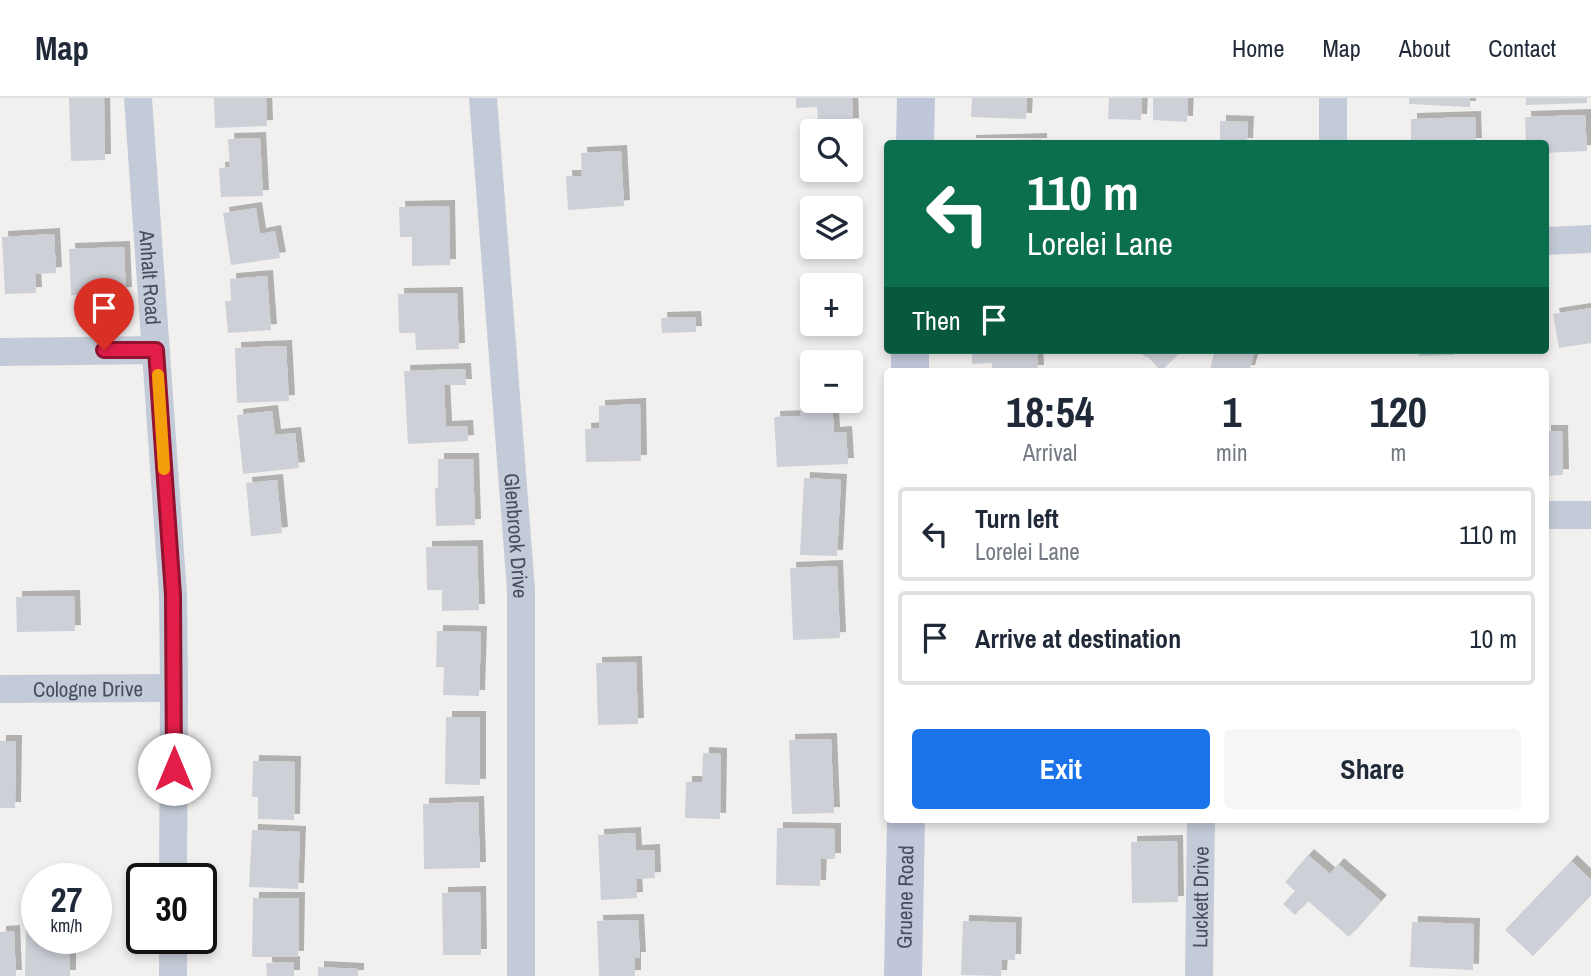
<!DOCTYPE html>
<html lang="en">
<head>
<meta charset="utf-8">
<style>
	body { margin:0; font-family:"Archivo Narrow",sans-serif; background:#f6f6f7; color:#1f2937; height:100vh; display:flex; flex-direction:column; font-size:26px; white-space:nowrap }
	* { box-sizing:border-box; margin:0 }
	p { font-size:23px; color:#747a83 }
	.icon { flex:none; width:38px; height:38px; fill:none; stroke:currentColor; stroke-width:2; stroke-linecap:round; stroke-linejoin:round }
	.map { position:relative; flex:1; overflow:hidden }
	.panel { position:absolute; left:884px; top:270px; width:665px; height:455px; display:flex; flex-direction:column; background:#fff; border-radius:7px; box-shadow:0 4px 10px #0003 }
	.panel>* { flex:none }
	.banner { position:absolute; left:884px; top:42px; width:665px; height:214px; border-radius:7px; box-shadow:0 4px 10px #0003; background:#0b6e4f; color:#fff; overflow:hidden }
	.controls { position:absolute; left:800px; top:21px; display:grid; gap:14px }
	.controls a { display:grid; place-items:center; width:63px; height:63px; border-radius:7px; background:#fff; box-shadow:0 4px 10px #0003; font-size:35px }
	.speed { position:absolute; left:21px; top:765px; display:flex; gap:14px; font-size:35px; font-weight:700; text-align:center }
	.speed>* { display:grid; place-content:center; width:91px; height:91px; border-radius:50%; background:#fff; box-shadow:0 4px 10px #0003; line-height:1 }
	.speed small { font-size:18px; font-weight:400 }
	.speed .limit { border:4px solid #111; border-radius:10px; background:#fff; color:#111 }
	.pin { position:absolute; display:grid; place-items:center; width:60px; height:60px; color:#fff; margin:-72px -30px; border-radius:50% 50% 50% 0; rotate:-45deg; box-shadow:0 0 7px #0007 }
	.pin .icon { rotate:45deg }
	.me { position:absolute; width:77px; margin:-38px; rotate:0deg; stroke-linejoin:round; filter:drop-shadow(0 0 5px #0008) }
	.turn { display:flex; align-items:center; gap:24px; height:147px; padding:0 28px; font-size:32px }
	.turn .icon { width:91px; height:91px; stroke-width:2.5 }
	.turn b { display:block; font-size:49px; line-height:60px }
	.then { display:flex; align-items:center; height:66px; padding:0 28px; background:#0003; gap:14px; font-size:26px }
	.eta { display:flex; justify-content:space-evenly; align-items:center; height:119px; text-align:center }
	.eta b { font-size:42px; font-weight:700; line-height:49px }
	.cta { display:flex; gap:14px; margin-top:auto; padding:14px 28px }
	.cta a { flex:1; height:80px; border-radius:7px; background:#1a73e8; color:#fff; font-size:28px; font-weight:700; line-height:80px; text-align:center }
	.cta a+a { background:#f6f6f7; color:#1f2937 }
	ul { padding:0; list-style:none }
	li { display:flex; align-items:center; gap:21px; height:94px; margin:0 14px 10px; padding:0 14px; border:4px solid #e0e1e3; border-radius:7px }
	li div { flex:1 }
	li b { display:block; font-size:26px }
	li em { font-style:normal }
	header { display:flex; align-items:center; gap:42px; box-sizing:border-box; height:98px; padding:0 35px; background:#fff; border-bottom:2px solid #e0e1e3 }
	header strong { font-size:33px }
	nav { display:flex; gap:38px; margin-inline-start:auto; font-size:24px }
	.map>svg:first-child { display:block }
	.building { fill:#ced0d8; filter:url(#shadow) }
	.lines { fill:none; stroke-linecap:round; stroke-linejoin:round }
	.street { stroke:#c4cbd8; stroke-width:28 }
	.secondary { stroke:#c0c7da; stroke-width:38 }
	.route-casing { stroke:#92132f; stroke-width:18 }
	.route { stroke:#e11d48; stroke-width:12 }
	.slow { stroke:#f59e0b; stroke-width:12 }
	.labels { text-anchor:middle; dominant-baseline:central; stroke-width:7; stroke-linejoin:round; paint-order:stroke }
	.street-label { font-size:21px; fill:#454d5f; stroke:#fff }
</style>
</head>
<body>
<header>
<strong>Map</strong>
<nav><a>Home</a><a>Map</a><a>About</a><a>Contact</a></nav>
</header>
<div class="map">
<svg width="1591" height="878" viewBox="0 0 1591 878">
	<defs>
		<filter id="shadow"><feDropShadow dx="6" dy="-6" stdDeviation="0" flood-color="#0004"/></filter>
	</defs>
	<rect width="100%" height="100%" fill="#f2f0ef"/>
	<!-- building -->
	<path class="building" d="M69,0H104L105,62L71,63Z
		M214,0H266L267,28L215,30Z
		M796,0H852L853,26L818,27L817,9L796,10Z
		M972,0H1027L1026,21L971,19Z
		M1109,0H1142L1141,22L1108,21Z
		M1153,0H1188L1187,24L1153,22Z
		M1409,0H1470V9L1409,6Z
		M1526,0H1587V5L1526,7Z
		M1585,17L1587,53L1545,55V46H1526L1525,19Z
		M1475,19L1476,46H1411V21Z
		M1220,23L1248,24L1247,46H1220Z
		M260,40L263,98L221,99L219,70L230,69L228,41Z
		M1041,41V46H970V43Z
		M621,53L624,108L568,112L566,78H582L581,55Z
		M449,108L450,167L412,168V139H400L399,109Z
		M256,110L260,136L275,133L280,160L231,167L223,115Z
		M54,136L56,175L35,176L36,195L5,196L2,139Z
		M124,149L126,195L71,197L69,151Z
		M267,178L271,232L228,235L225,203H231L230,181Z
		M457,195L459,251L416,252L415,235H399L398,196Z
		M1591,210V245L1559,250L1553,216Z
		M695,219L696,234L662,235L661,220Z
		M286,248L289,303L237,305L235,250Z
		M972,252H1037L1038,273H992V265L972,266Z
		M1138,252H1183L1161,273L1147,258L1146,260Z
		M1215,252H1255L1249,273H1218L1210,271Z
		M1419,252H1454V257L1419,258Z
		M465,271L466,287H444L446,329L467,328L468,343L408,346L404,273Z
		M812,300V303H832L834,335L846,334L848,366L777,369L774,319L801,318L800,301Z
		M640,306L641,363L586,364L585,331L599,330V308Z
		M272,313L275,337L295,335L299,370L243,376L237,317Z
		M1545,333H1562L1563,377L1545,378Z
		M438,361H473L475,427L436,428L435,390H438Z
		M804,380L841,382L837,458L800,457Z
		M277,382L282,435L251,438L246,385Z
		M477,448L479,512L442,513V492H427L426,449Z
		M837,468L840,540L793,542L790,470Z
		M74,498L75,533L17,534L16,499Z
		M437,533L481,534L479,598L443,597L444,569H436Z
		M636,564L638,626L598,627L596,565Z
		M446,619H480V687L445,686Z
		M831,641L834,715L792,716L789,642Z
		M0,643H16L15,710H0Z
		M703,655L721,656L720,721L685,720L686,684H702Z
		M253,663L295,664L294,722L258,721V699H252Z
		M478,704L480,770L424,771L423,706Z
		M777,730L835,731V761H821L820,788L776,787Z
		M252,732L300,734L298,791L249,789Z
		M635,735L636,753L654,752L655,780L636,781L637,800L601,802L598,737Z
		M1177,743L1178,804L1132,805L1131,744Z
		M1308,757L1330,776L1338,766L1381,803L1349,839L1308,803L1295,817L1283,806L1295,793L1285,784Z
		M1571,763L1591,782V797L1533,858L1505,832Z
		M480,794L481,857H443L442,795Z
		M253,800H299L298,859H252Z
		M638,822L640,860H635V878H599L597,823Z
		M963,823L1016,825L1015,862H1002L1001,878L961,877Z
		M1412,824L1474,826L1473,872L1410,869Z
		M26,830H37V840H70V878H25Z
		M14,833L16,878H0V834Z
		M294,864V878H267L266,865Z
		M318,869L358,871V878H318Z"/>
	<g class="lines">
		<!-- street -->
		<g class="street">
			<path id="s1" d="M138,0L173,497L174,590L173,780"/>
			<path id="s2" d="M483,0L521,492V878"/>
			<path d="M1333,0V46"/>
			<path d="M1545,143L1591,141"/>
			<path d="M0,254L156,252"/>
			<path d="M1545,417H1591"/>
			<path id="s3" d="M0,591L174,590"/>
			<path d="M173,878V840"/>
			<path id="s4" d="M1199,878L1201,721"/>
		</g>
		<!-- secondary -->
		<g class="secondary">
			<path d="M915,46L916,0"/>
			<path d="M910,273V252"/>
			<path id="s5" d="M903,878L906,721"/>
		</g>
	</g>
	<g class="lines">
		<!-- route casing -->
		<g class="route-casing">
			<path id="route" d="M104,252H156L173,497L174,671"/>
		</g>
		<!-- route -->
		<use href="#route" class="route"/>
		<!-- slow -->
		<path class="slow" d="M158,277L164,371"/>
	</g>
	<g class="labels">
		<!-- street labels -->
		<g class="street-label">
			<text stroke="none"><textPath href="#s1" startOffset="180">Anhalt Road</textPath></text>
			<text stroke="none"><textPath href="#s2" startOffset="439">Glenbrook Drive</textPath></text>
			<text stroke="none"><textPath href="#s3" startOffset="88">Cologne Drive</textPath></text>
			<text stroke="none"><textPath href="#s5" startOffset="79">Gruene Road</textPath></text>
			<text stroke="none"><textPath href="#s4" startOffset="79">Luckett Drive</textPath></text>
		</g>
	</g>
</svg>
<div class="controls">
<a><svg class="icon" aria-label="search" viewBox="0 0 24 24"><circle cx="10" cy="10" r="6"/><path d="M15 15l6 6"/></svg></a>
<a><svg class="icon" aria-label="layers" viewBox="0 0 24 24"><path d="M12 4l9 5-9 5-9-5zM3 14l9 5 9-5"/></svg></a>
<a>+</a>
<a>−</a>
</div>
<div class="speed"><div>27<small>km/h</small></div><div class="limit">30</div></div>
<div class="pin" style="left:104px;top:252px;background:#d93025"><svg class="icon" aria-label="arrive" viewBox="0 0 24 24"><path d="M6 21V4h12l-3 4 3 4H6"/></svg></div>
<svg class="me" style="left:174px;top:671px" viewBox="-20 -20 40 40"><circle r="19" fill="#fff"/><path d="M0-13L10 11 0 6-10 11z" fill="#e11d48"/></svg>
<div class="banner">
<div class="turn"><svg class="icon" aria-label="left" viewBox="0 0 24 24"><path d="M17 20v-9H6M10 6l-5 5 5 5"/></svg><div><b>110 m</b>Lorelei Lane</div></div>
<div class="then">Then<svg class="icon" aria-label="arrive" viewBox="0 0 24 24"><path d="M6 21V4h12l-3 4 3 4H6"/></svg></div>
</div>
<section class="panel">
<div class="eta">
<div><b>18:54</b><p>Arrival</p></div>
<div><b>1</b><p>min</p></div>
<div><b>120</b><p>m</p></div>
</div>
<ul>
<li><svg class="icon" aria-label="left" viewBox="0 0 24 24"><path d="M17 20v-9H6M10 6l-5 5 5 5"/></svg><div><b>Turn left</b><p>Lorelei Lane</p></div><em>110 m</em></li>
<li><svg class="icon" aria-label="arrive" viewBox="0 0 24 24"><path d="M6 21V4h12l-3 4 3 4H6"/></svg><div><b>Arrive at destination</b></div><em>10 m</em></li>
</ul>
<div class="cta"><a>Exit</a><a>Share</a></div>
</section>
</div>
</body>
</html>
